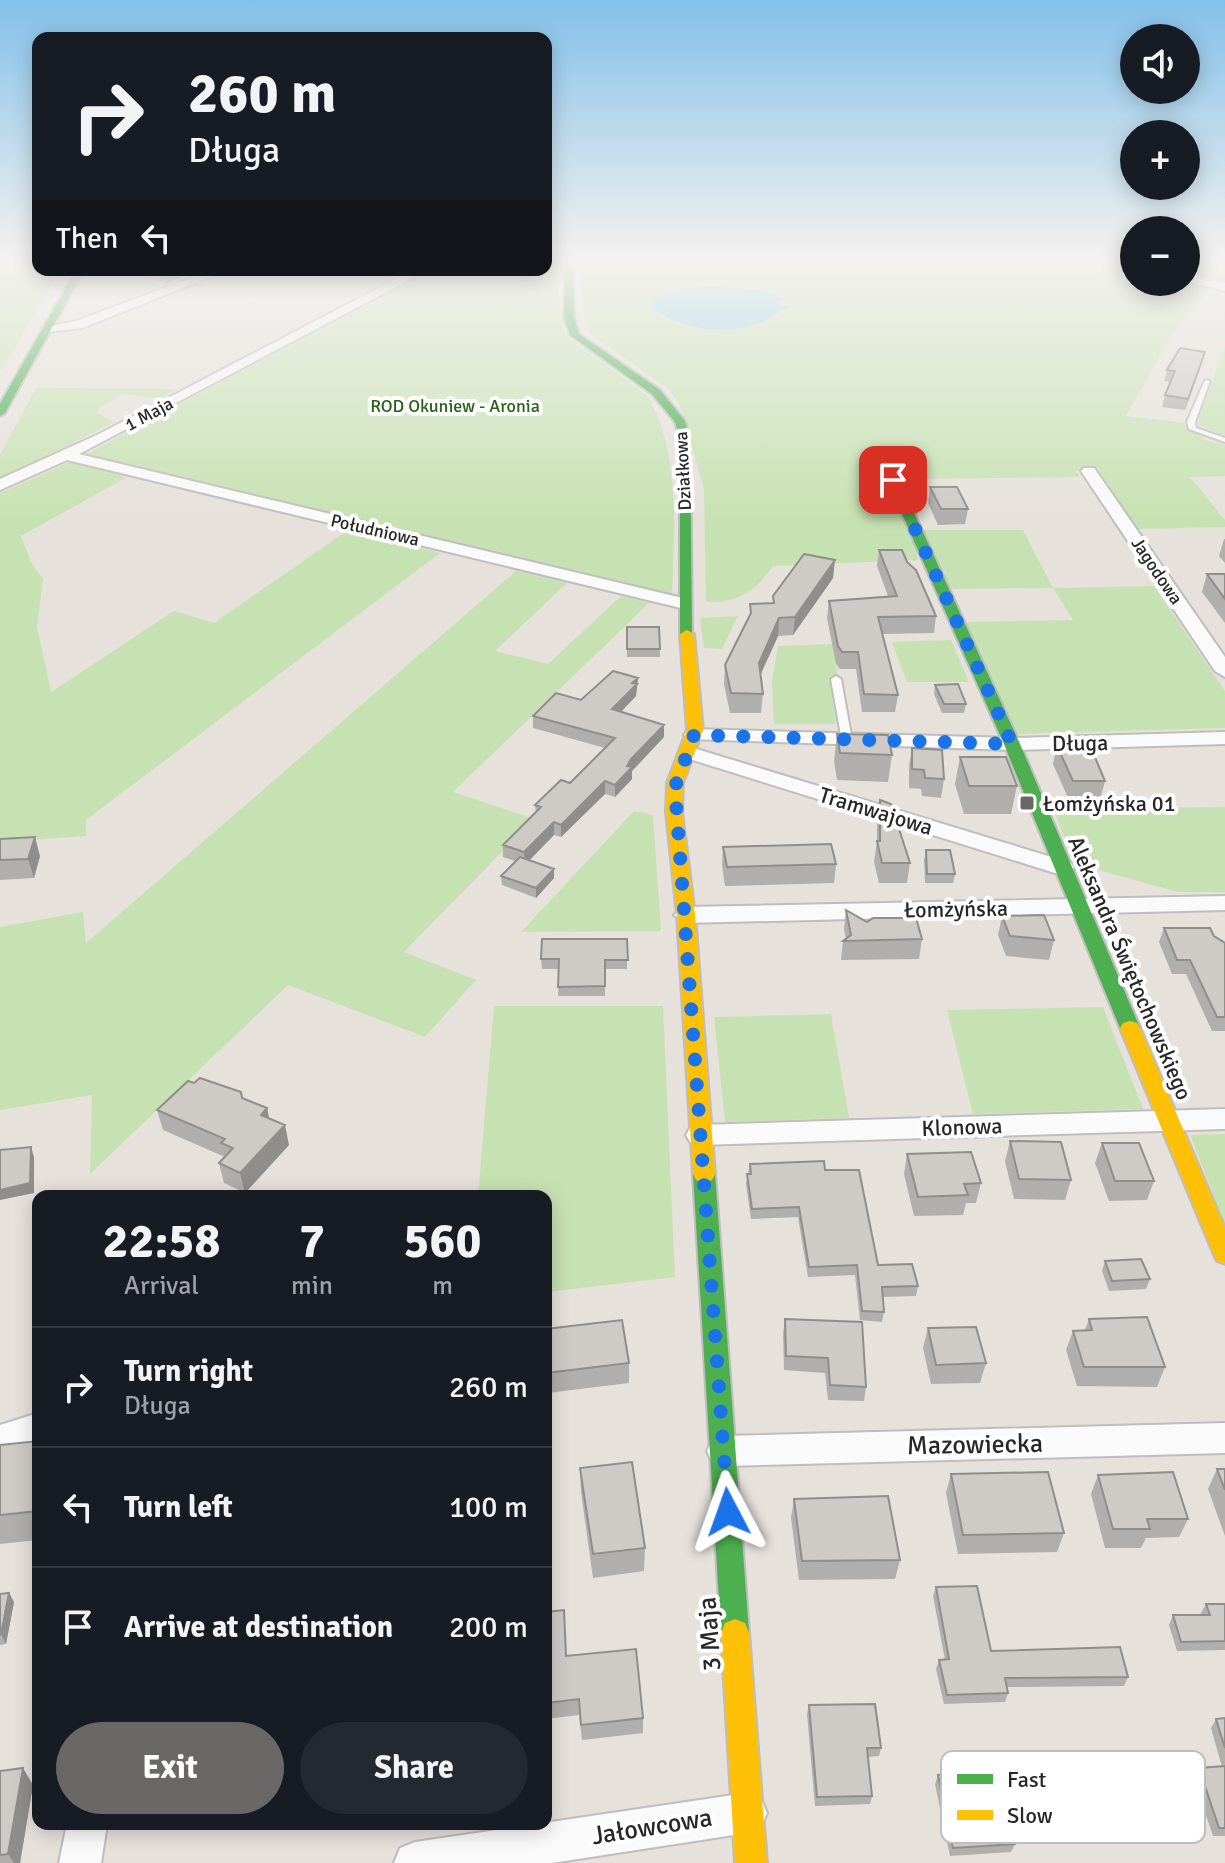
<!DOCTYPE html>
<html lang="en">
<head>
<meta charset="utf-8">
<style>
	body { margin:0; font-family:Signika,sans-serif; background:#242831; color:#f1f3f6; height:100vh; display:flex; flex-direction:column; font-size:30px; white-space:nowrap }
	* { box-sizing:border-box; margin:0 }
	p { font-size:26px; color:#9ea1a6 }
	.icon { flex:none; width:44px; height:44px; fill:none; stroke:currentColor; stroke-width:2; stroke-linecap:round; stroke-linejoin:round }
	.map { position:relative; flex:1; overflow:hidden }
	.drawer { position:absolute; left:32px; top:1190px; width:520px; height:640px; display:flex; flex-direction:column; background:#171b24; border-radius:16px; box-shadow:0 4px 20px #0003 }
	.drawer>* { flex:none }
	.guide { position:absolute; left:32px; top:32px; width:520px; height:244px; border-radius:16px; box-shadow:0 4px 20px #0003; background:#171b24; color:#f1f3f6; overflow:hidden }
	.controls { position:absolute; left:1120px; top:24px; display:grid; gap:16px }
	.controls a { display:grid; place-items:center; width:80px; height:80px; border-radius:50%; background:#171b24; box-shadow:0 4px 20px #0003; font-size:40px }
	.pin { position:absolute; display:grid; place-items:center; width:68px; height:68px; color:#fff; margin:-34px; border-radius:16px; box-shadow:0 4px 12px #0006 }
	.me { position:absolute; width:88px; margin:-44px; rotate:356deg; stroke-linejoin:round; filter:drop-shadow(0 0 6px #0008) }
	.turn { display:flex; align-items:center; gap:28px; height:168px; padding:0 24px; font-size:36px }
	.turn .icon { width:104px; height:104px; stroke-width:2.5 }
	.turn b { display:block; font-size:56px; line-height:68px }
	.then { display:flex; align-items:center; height:76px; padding:0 24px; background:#0003; gap:16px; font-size:30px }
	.eta { display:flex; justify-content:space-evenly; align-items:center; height:136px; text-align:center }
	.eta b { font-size:48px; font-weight:700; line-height:56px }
	.cta { display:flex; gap:16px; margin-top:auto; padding:16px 24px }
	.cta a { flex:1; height:92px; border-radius:48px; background:#6a6866; color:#fff; font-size:32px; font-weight:700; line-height:92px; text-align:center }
	.cta a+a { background:#242831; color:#f1f3f6 }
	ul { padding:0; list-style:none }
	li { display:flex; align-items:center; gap:24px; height:120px; padding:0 24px; border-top:2px solid #363941 }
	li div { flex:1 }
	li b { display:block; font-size:30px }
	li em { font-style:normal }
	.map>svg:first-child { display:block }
	.green { fill:#c7e2b2 }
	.water { fill:#8cd2ea }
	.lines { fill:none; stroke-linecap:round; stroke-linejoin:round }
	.lane-casing { stroke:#bfbdbd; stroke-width:4 }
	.street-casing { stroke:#bfbdbd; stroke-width:4 }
	.fast-casing { stroke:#bfbdbd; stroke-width:4 }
	.slow-casing { stroke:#bfbdbd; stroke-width:4 }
	.lane { fill:#fbfafa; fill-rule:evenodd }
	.street { fill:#fbfafa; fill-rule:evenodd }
	.fast { fill:#4caf50; fill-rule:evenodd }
	.slow { fill:#ffc107; fill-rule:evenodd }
	.wall { fill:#b1afab }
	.shaded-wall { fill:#908e8b }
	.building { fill:#cecbc7; stroke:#908e8b; stroke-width:2 }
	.route { stroke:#1a73e8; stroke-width:14; stroke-dasharray:0 25.2 }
	.poi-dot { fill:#6a6866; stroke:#fff; stroke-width:3 }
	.labels { text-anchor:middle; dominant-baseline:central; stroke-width:8; stroke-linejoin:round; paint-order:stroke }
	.far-park-label { font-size:18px; fill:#276317; stroke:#fff }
	.far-street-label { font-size:18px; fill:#272727; stroke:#fff }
	.street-label { font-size:22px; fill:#272727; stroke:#fff }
	.poi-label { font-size:22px; fill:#272727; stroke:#fff; text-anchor:start }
	.near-street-label { font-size:26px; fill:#272727; stroke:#fff }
	.key { fill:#fff; stroke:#bebebe; stroke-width:2 }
	.key-label { font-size:22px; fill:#272727 }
</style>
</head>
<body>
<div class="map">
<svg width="1225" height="1863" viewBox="0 0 1225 1863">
	<rect width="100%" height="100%" fill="#e6e1db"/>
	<!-- green -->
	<path class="green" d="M0,257H38V270H60L0,372Z
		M546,257H555L562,324L568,338L648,396C681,455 674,529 672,594L87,454L430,270H546Z
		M578,257H1101L1134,266V282H1186V279L1213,286L1176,327L1126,416L1185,423L1205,440L1225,445V476L1190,477L1225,520V527L1136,529L1094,471H1076L1080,477L901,479L918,560L773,566C757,590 735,606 706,601L704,488L680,406L670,390L591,335L585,324Z
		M1186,257H1225V285L1186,275Z
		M1225,346V436L1197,424Z
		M36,388L178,389L159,398L122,394L98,409V414L114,422L0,480V455Z
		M70,462L127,477L21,536L32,564L43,579L37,627L51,692L174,611L214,623L348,530L440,553L86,820V836L0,842V493Z
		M924,530H1023L1053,588L1154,586L1225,691V728L1016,734L966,622L1073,620L1053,588L951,589Z
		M516,571L567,583L495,651L548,664L621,596L649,603L453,792L534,819L404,952L476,980L425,1037L288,985L90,1174L92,1095L0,1110V927L83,912L86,943Z
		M738,616L722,649L704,648L700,618Z
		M951,640L969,682H907L892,642Z
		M833,644L837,675L829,676L836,724H774L772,681L778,646Z
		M1225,807V892H1178L1073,863L1054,809Z
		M634,811L653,815L661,931L521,932Z
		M494,1006H663L675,1277L546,1292V1196H478Z
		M1103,1007L1143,1109L973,1114L947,1010Z
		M831,1014L849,1118L725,1122L714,1017Z
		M1225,1134V1224L1190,1135Z"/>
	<!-- water -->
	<path class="water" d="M702,286L766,291L784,299L776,302L788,307C777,313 766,322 754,325C723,335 675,329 651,306L656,297Z"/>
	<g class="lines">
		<!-- lane casing -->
		<g class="lane-casing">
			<path id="lane" d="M1205,380L1210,381L1195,422L1196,428L1225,438V442L1189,429L1187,422Z
				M836,676L841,679L852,741L847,744L842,741L831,679Z"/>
		</g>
		<!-- street casing -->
		<g class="street-casing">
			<path id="street" d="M1103,257L1134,260V267L1105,259Z
				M212,270H228L82,328L48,332L42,328L76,321Z
				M413,270H428L79,454L691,600V608L685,609L67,460L0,490V479L99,434Z
				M1186,274L1225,283V291L1186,281Z
				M1084,468H1094L1225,657V677L1215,671L1081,471Z
				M694,729L1012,738L1225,732V744L1012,750L687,739L684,735L687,731Z
				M690,747L1071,863L1074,868L1063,875L1055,873L683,757L680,753L683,749Z
				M1225,896V910L686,923L674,915L686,907Z
				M1225,1109V1129L700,1145L690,1142L686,1135L690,1128L700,1125Z
				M38,1413V1443L0,1455V1425Z
				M1225,1423V1453L724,1466L712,1462L707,1451L712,1440L724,1436Z
				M747,1793L761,1799L767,1813L761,1827L747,1833L552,1863H394L400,1848L415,1842Z
				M67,1824H107L101,1863H59Z"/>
		</g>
		<!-- fast casing -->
		<g class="fast-casing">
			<path id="fast" d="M565,257H573L574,317L579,334L660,390L685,421L690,439L692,637L687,638L680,634V439L675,422L652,394L570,335L564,317Z
				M76,270H84L5,413L0,416V404Z
				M893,477L899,480L1020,744L1140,1028L1137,1033H1123L1120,1028L1004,744L887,480Z
				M704,1166L712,1168L715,1174L749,1633L745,1643L735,1647L725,1643L721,1633L693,1174L696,1168Z"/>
		</g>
		<!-- slow casing -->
		<g class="slow-casing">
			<path id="slow" d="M687,630L694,634L703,730L683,783L682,812L695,915L715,1174L712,1180L704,1182L696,1180L693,1174L677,915L666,812L667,783L687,730L680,634Z
				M1130,1021L1137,1023L1140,1028L1225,1228V1264L1217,1261L1214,1255L1120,1028L1123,1023Z
				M735,1619L745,1623L749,1633L767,1863H735L721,1633L725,1623Z"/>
		</g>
		<!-- lane -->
		<use href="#lane" class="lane"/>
		<!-- street -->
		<use href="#street" class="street"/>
		<!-- fast -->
		<use href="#fast" class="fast"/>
		<!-- slow -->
		<use href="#slow" class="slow"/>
	</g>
	<!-- wall -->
	<path class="wall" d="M119,270H201L167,283L120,272Z
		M1205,352L1185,410L1162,407L1165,395L1170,382L1164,381L1167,370Z
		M930,487L968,509L965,524L938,525L928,503Z
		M1224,539H1225V563L1219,556Z
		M879,550L907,562L936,616L934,633L882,634L898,695L895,712H862L856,669H840L836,664L827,618L829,601L888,596L877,566Z
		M1207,574H1225V623L1202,592Z
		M833,578L793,635L778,636L760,676L763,694L761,713H730L724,684L725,665L750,616V604L773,603V596Z
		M627,627H659L660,657H627Z
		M638,678L636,696L621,712L664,737L632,771V779L615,797L605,794L561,837L554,835L529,860L554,869V878L536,898L502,885L501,876L515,861L503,857V845L536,813L535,805L570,783L605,748L533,728V716L581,700Z
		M935,685L966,704L964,713H942L934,694Z
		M837,734L892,755L888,782L837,780L834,761Z
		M1057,746L1105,781L1100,800H1069L1053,764Z
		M912,748L944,779L941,798L922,796L921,789L909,788V766Z
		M960,757L1017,786L1011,814H964L955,784Z
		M880,800L910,863L907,883H879L874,862L877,841V821Z
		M0,839L40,856L34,878L0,880Z
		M723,847L836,864L834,883L725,886L722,865Z
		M926,850L955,874L953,883H925L924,860Z
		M846,910L867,922L922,939L919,959L841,960L843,941L846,939L844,929Z
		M1002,916L1054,940L1049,960L1006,956L998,935Z
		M1164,928L1214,936L1225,943V1031H1212L1186,974H1172L1159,942Z
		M627,939V969H605V996H558L559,969H542L541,959Z
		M242,1098L267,1108L269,1118L289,1145L245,1193L224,1183L219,1163L225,1157L163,1130L157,1110Z
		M1010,1141L1071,1180L1065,1200L1014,1199L1005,1161Z
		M1102,1143L1154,1181L1147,1200L1109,1201L1095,1163Z
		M907,1154L981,1183L976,1203H966L963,1215L914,1216L904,1174Z
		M750,1164L825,1170L878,1265L918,1286L916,1296L883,1297L884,1312L882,1322L860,1320L855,1275L808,1277L798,1217L751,1219L746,1184Z
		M1105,1261L1150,1279L1146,1289L1109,1291L1102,1271Z
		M785,1319L866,1387L864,1401L828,1400L825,1373L784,1370L783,1334Z
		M1089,1319L1165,1367L1157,1387L1077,1386L1066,1350L1073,1331L1085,1330Z
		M928,1328L986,1363L980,1383L931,1384L923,1348Z
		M546,1329L629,1363V1383L547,1393L546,1383Z
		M38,1441V1540L0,1544V1445Z
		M580,1468L645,1548L644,1571L593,1578L581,1492Z
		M1217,1469H1225V1536L1208,1489Z
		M951,1474L1064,1533L1057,1552L958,1554L946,1493Z
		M1098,1475L1188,1519L1179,1537L1146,1538L1141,1548H1105L1091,1494Z
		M794,1499L900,1560L895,1579L799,1580L791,1518Z
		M936,1587L991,1651L1128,1677L1124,1686L1007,1687L1008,1693L1005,1702L944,1704L936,1669L939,1660H945L933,1596Z
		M9,1593L14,1602L6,1644L0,1645V1594Z
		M1206,1604H1225V1650L1177,1651L1169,1625L1173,1615H1202L1201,1613Z
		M546,1612L566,1656L643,1718V1733L582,1740L579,1715L546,1719Z
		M809,1705L881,1748L879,1756L868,1757L872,1796L870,1804L815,1806L807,1714Z
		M1225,1718V1836H1213L1193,1777L1199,1768L1222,1767L1211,1728L1216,1719Z
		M0,1771L33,1785L20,1863H0Z
		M938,1775L1015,1844L1011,1852L950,1856L935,1784Z
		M1100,1776L1171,1829L1166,1837L1109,1838L1095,1784Z"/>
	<!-- shaded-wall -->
	<path class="shaded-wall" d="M168,270H201L167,283L165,271Z
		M1205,352L1202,363L1185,410L1188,399Z
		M835,560L833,578L793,635L795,617Z
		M779,618L778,636L757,682L759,663Z
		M638,678L636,696L612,721V709Z
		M664,725V737L632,771V779L615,797V785L631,759Z
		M605,781V794L561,837V825Z
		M554,822V835L525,865L524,852Z
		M35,837L40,856L34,878L28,859Z
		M554,869V878L536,898V888Z
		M267,1108L271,1128L261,1115Z
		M285,1125L289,1145L245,1193L240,1173Z
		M31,1147L34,1157V1193L0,1200V1190Z
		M9,1593L14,1602L6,1644L1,1634Z
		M23,1768L33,1785L20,1863H14L8,1854Z"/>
	<!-- building -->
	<path class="building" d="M1180,348L1205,352L1188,399L1165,395L1175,371L1167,370Z
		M930,487H957L968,509H941Z
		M879,550H902L907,562L916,570L936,616L878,617L898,695L864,694L858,652H842L838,646L829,601L897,596Z
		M804,554L835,560L795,617L779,618L759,663L763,694L731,693L725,665L751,613L750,604L774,603L773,596Z
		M1207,574H1225V599Z
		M627,627H659L660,649H627Z
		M613,671L638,678L632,683L637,684L612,709L664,725L631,759L627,766L632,767L615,785L605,781L561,825L554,822L524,852L503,845L541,807L535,805L561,780L570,783L615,738L533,716L556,693L581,700Z
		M958,684L966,704H944L935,685Z
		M837,734L888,735L892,755L840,753Z
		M1057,746L1091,748L1105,781H1073Z
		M912,748L942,750L944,779L925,778L924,770L912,769Z
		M960,757H1006L1017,786H969Z
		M880,800L891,804L910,863H882L877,841H880Z
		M35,837L28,859L0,860V839Z
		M831,844L836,864L727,867L723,847Z
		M926,850H950L955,874H927Z
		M520,857L554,869L536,888L501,876Z
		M846,910L867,922L873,918H916L922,939L843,941L851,935Z
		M1044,915L1054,940L1010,936L1002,916Z
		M1164,928H1210L1214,936L1225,943V1017H1217L1190,960H1177Z
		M542,939H627L628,960H605V986L558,987L559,959H541Z
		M200,1078L241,1092L242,1098L267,1108L261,1115L285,1125L240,1173L219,1163L233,1148L221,1143L225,1139L157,1110L188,1081L194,1083Z
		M1010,1141L1061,1142L1071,1180L1019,1179Z
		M1102,1143H1139L1154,1181H1115Z
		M31,1147L30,1183L0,1190V1150Z
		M971,1152L981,1183L964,1184L968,1195L918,1197L907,1154Z
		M824,1161L825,1170H859L878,1265L912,1264L918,1286L882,1287L884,1312L862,1311L857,1265L809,1267L799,1207L752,1209L747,1174H751L750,1164Z
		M1141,1259L1150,1279L1112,1281L1105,1261Z
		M1147,1317L1165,1367H1084L1073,1331L1092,1330L1089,1319Z
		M785,1319L862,1322L866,1387L830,1385L828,1358L786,1356Z
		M622,1320L629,1363L546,1373V1329Z
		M976,1327L986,1363L936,1365L928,1328Z
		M38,1441V1511L0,1515V1445Z
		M632,1462L645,1548L593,1554L580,1468Z
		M1217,1469H1225V1490Z
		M1048,1472L1064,1533L963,1535L951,1474Z
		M1173,1472L1188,1519H1147L1150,1529H1113L1098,1475Z
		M888,1496L900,1560L802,1561L794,1499Z
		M977,1586L991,1651L1120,1647L1128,1677L1005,1678L1008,1693L947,1695L939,1660L949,1659L936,1587Z
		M9,1593L1,1634L0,1635V1594Z
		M1206,1604H1225V1641L1181,1642L1173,1615H1210Z
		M564,1610L566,1656L636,1649L643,1718L581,1725L579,1699L546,1703V1612Z
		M875,1704L881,1748H867L872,1796L817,1797L809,1705Z
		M1225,1718V1748L1216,1719Z
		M1225,1766V1828H1219L1199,1768Z
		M23,1768L8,1854L0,1855V1771Z
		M995,1770L1015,1844L953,1848L938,1775Z"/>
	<!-- sky -->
	<linearGradient id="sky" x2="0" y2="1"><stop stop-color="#83c0e9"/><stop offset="0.5" stop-color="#f4f2ef"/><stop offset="1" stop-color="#f4f2ef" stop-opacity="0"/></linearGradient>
	<rect width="1225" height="518" fill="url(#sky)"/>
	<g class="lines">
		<!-- route -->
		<path class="route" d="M728,1512L675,787L694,735L1012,744L893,480"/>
	</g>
	<!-- markers -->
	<rect class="poi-dot" x="1019" y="795" width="16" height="16" rx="4"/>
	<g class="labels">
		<!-- far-park labels -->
		<g class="far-park-label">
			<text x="455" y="406">ROD Okuniew - Aronia</text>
		</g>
		<!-- far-street labels -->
		<g class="far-street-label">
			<text transform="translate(149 414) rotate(-28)">1 Maja</text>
			<text transform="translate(683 471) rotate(-93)">Działkowa</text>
			<text transform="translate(375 530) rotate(13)">Południowa</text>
			<text transform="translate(1157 571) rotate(56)">Jagodowa</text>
		</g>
		<!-- street labels -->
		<g class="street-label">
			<text transform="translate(1080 743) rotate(-1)">Długa</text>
			<text transform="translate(876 811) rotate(17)">Tramwajowa</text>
			<text transform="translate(956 909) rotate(-1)">Łomżyńska</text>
			<text transform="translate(1130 968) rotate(67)">Aleksandra Świętochowskiego</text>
			<text transform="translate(962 1127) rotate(-2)">Klonowa</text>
		</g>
		<!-- poi labels -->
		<g class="poi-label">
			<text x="1043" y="803">Łomżyńska 01</text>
		</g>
		<!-- near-street labels -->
		<g class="near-street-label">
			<text transform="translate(975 1445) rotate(-1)">Mazowiecka</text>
			<text transform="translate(710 1634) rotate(-94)">3 Maja</text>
			<text transform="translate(652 1827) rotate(-9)">Jałowcowa</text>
		</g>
	</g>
	<!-- legend -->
	<rect x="941" y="1751" width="264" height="92" rx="12" class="key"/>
	<rect x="957" y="1774" width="36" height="10" fill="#4caf50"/>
	<rect x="957" y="1810" width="36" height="10" fill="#ffc107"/>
	<g class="key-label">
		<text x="1007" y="1787">Fast</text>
		<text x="1007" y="1823">Slow</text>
	</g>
</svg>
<div class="controls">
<a><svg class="icon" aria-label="sound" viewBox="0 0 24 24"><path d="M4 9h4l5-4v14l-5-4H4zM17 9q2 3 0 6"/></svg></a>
<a>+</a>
<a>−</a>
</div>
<div class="pin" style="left:893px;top:480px;background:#d93025"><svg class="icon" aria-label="arrive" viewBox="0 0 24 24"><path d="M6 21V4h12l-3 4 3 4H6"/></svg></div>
<svg class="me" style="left:728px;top:1512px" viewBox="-20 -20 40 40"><path d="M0-17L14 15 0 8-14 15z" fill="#1a73e8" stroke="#fff" stroke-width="4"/></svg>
<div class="guide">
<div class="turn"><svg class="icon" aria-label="right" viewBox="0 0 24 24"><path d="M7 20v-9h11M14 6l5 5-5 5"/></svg><div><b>260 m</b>Długa</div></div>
<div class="then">Then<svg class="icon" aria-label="left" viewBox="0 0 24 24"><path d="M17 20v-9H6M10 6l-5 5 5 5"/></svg></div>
</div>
<section class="drawer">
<div class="eta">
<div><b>22:58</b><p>Arrival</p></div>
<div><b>7</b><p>min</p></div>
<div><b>560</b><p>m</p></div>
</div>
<ul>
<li><svg class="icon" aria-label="right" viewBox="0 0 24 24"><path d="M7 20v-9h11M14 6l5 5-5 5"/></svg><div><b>Turn right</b><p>Długa</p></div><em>260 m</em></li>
<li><svg class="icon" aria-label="left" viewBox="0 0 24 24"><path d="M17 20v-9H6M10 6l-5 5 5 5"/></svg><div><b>Turn left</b></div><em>100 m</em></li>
<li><svg class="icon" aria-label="arrive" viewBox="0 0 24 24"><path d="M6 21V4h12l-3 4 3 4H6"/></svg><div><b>Arrive at destination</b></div><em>200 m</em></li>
</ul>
<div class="cta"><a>Exit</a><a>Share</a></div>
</section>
</div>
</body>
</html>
